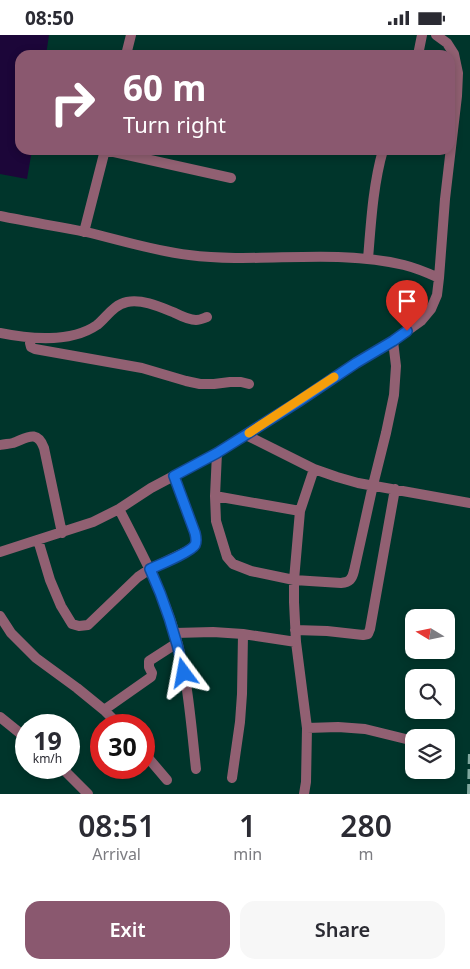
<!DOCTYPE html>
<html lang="en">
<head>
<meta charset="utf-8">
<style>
	body { margin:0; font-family:"Noto Sans",sans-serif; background:#f7f7f7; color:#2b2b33; height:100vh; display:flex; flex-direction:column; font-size:19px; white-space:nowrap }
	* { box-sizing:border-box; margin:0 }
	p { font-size:16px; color:#7c7c81 }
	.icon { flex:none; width:28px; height:28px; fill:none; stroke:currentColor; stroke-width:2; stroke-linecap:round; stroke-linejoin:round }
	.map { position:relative; height:759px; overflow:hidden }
	.sheet { display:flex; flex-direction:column; background:#fff; flex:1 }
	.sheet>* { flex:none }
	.hud { position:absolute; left:15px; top:15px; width:440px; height:105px; border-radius:15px; box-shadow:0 2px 8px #0003; background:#8a586f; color:#fff; overflow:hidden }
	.needle { width:32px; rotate:280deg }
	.buttons { position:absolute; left:405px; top:574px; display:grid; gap:10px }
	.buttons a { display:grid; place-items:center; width:50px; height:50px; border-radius:10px; background:#fff; box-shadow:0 2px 8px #0003; font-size:25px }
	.speed { position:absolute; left:15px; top:679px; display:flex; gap:10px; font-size:25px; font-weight:700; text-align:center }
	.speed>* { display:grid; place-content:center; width:65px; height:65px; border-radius:50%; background:#fff; box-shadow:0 2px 8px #0003; line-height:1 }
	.speed small { font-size:12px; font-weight:400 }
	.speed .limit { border:8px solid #d22; background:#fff; color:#111 }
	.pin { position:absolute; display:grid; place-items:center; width:42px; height:42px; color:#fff; margin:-51px -21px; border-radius:50% 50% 50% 0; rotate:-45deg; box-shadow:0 0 5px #0007 }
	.pin .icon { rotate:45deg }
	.me { position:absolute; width:55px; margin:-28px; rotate:347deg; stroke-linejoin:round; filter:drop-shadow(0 0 4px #0008) }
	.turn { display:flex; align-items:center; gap:18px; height:105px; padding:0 25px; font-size:22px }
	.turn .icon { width:65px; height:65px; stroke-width:2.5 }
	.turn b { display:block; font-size:35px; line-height:42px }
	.eta { display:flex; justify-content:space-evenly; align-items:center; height:85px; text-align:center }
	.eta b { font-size:30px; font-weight:600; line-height:35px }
	.cta { display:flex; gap:10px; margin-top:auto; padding:10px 25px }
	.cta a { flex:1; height:58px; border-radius:15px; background:#8a586f; color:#fff; font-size:20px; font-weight:600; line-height:58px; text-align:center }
	.cta a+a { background:#f7f7f7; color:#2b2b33 }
	.status { display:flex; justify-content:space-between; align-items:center; height:35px; padding:0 25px; background:#fff; direction:ltr }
	.status svg { height:14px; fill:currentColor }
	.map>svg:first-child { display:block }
	.water { fill:#1c0639 }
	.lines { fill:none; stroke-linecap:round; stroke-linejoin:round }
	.street { stroke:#916072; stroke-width:10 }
	.rail { stroke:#80a89f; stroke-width:4; stroke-dasharray:10 5; stroke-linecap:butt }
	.route-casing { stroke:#114b97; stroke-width:12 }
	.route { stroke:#1a73e8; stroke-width:9 }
	.slow { stroke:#f59e0b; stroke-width:9 }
</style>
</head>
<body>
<div class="status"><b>08:50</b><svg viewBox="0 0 49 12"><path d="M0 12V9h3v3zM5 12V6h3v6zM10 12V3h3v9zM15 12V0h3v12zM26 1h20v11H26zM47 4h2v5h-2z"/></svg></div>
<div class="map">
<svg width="470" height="759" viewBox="0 0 470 759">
	<rect width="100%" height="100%" fill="#00352b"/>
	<!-- water -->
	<path class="water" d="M0,0H49L46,20H20V115H32L27,144L0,139Z"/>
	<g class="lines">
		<!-- street -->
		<path class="street" d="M126,20L131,0
			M418,20L422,0
			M0,181C28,187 57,191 86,197C120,205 154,216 189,220C260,229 333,213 404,230C416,233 428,238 439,243
			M84,197L105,115L231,143
			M368,224C371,187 373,150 383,115
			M0,298C29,304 71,308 97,290C107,282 113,270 127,267C143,264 160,272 175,278C181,281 189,285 196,285C200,285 204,283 207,282
			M31,303L30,308L31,312L35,314L142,333L186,346L200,349H214L230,347H241L249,349
			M246,400L314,434L337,442L358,448L470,468
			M0,410C4,409 9,409 13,408C27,403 37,394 44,413L62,498
			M217,418L215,461L216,486L227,522L233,529L251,536L294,545L341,548C350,547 352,544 354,536L373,450L386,398L394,360L396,331L393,306
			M215,461L300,476
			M119,474C140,515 162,555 175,599C188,643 191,689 196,734
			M38,505L50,545L61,571L72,589L79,591L88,590L138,542L150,534L187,516L194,511L196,506L195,498L174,441
			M0,517L93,487L119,474L151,453L217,418L298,367L356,328L393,306L421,286L431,274L437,260L439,243L445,164L457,61L458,38L454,19L447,8L436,0
			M0,581L11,598L36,623L77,653L104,675L119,690
			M295,595L327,596L363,600L368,599L370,594L395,454
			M175,598L213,597L243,599L296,607
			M104,675L151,642L152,638L149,632V626L177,608
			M0,682L26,703
			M307,693L338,692L365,694L414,706
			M446,715H448
			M144,718L167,745
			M61,732L88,759
			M232,743L240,687L242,659L243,599
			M304,759L306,747L307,693L296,607L294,567V545L300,476L314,434"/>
		<!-- rail -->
		<path class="rail" d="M469,759L470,716"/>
	</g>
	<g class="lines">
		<!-- route casing -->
		<g class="route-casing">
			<path id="route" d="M184,638C176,601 166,569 150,534C159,530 191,517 195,510C197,506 196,502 195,498L174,441L217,418L298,367L356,328L393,306L407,296"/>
		</g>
		<!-- route -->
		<use href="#route" class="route"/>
		<!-- slow -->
		<path class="slow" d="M249,398L334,342"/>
	</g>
</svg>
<div class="buttons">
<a><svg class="needle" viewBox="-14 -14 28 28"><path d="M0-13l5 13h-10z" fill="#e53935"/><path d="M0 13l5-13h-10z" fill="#7c7c81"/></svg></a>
<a><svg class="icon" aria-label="search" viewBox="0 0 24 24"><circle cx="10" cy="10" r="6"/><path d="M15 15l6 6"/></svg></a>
<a><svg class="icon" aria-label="layers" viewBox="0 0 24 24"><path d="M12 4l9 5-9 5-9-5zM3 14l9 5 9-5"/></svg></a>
</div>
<div class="speed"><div>19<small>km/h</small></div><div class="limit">30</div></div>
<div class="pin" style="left:407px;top:296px;background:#d93025"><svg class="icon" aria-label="arrive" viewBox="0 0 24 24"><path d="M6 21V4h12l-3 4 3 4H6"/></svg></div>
<svg class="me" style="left:184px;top:638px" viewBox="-20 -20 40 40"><path d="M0-17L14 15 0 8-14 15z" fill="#1a73e8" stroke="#fff" stroke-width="4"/></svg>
<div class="hud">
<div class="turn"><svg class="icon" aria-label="right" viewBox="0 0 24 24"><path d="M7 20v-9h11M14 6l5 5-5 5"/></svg><div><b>60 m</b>Turn right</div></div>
</div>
</div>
<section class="sheet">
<div class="eta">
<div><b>08:51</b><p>Arrival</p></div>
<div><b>1</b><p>min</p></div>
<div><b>280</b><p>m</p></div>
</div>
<div class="cta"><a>Exit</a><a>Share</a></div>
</section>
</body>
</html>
